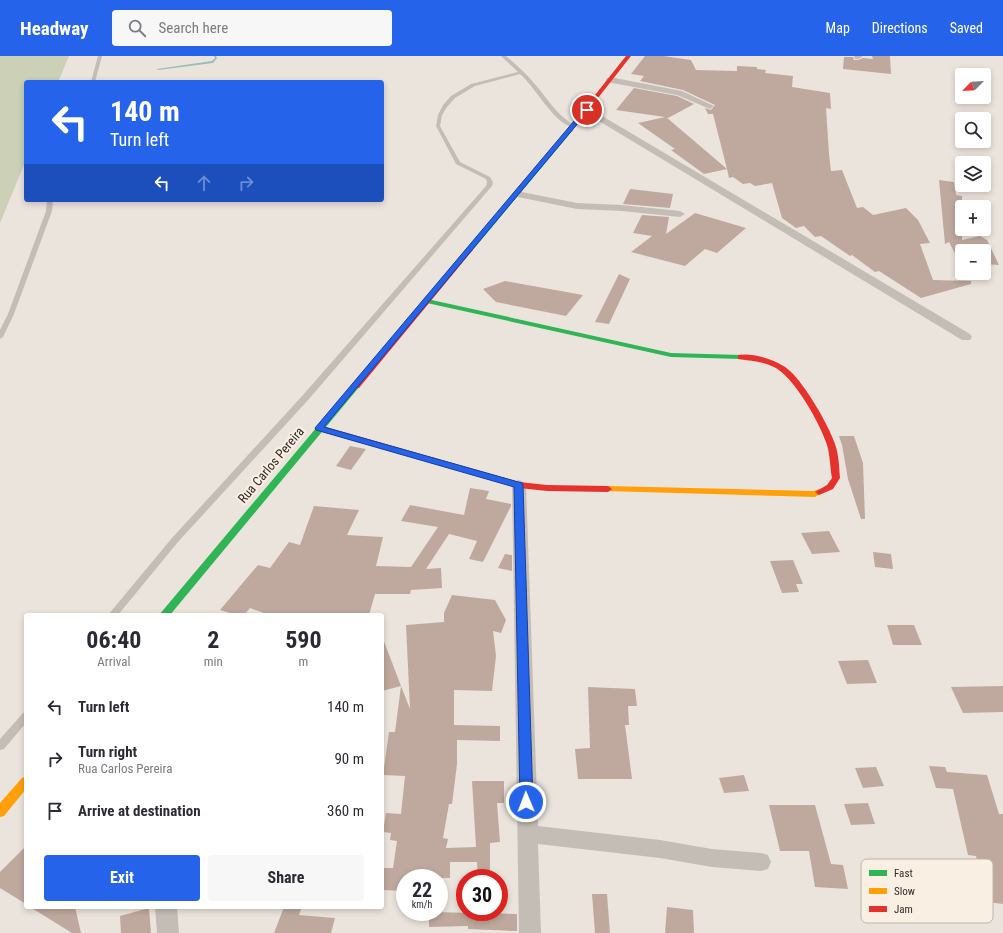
<!DOCTYPE html>
<html lang="en">
<head>
<meta charset="utf-8">
<style>
	body { margin:0; font-family:"Roboto Condensed",sans-serif; background:#f7f7f7; color:#2b2b33; height:100vh; display:flex; flex-direction:column; font-size:15px; white-space:nowrap }
	* { box-sizing:border-box; margin:0 }
	p { font-size:13px; color:#7c7c81 }
	.icon { flex:none; width:22px; height:22px; fill:none; stroke:currentColor; stroke-width:2; stroke-linecap:round; stroke-linejoin:round }
	.map { position:relative; flex:1; overflow:hidden }
	.sheet { position:absolute; left:24px; top:557px; width:360px; height:296px; display:flex; flex-direction:column; background:#fff; border-radius:4px; box-shadow:0 2px 6px #0003 }
	.sheet>* { flex:none }
	.hud { position:absolute; left:24px; top:24px; width:360px; height:122px; border-radius:4px; box-shadow:0 2px 6px #0003; background:#2563eb; color:#fff; overflow:hidden }
	.needle { width:26px; rotate:246deg }
	.tools { position:absolute; left:955px; top:12px; display:grid; gap:8px }
	.tools a { display:grid; place-items:center; width:36px; height:36px; border-radius:4px; background:#fff; box-shadow:0 2px 6px #0003; font-size:20px }
	.speed { position:absolute; left:396px; top:813px; display:flex; gap:8px; font-size:20px; font-weight:700; text-align:center }
	.speed>* { display:grid; place-content:center; width:52px; height:52px; border-radius:50%; background:#fff; box-shadow:0 2px 6px #0003; line-height:1 }
	.speed small { font-size:10px; font-weight:400 }
	.speed .limit { border:6px solid #d22; background:#fff; color:#111 }
	.pin { position:absolute; display:grid; place-items:center; width:34px; height:34px; color:#fff; margin:-17px; border:2px solid #fff; border-radius:50%; box-shadow:0 1px 4px #0007 }
	.me { position:absolute; width:44px; margin:-22px; rotate:359deg; stroke-linejoin:round; filter:drop-shadow(0 0 3px #0008) }
	.turn { display:flex; align-items:center; gap:14px; height:84px; padding:0 20px; font-size:18px }
	.turn .icon { width:52px; height:52px; stroke-width:2.5 }
	.turn b { display:block; font-size:28px; line-height:34px }
	.lanes { display:flex; align-items:center; height:38px; padding:0 20px; background:#0003; justify-content:center; gap:20px; direction:ltr }
	.lanes .off { opacity:.35 }
	.eta { display:flex; justify-content:space-evenly; align-items:center; height:68px; text-align:center }
	.eta b { font-size:24px; font-weight:700; line-height:28px }
	.button { display:flex; gap:8px; margin-top:auto; padding:8px 20px }
	.button a { flex:1; height:46px; border-radius:4px; background:#2563eb; color:#fff; font-size:16px; font-weight:700; line-height:46px; text-align:center }
	.button a+a { background:#f7f7f7; color:#2b2b33 }
	ul { padding:0; list-style:none }
	li { display:flex; align-items:center; gap:12px; height:52px; padding:0 20px }
	li div { flex:1 }
	li b { display:block; font-size:15px }
	li em { font-style:normal }
	header { display:flex; align-items:center; gap:24px; box-sizing:border-box; height:56px; padding:0 20px; background:#2563eb; color:#fff }
	header strong { font-size:19px }
	nav { display:flex; gap:22px; margin-inline-start:auto; font-size:14px }
	.search { width:280px; height:36px; background:#f7f7f7; display:flex; align-items:center; gap:10px; box-sizing:border-box; padding:0 14px; border-radius:4px; color:#7c7c81; font-size:15px }
	.map>svg:first-child { display:block }
	.green { fill:#cbd0b6 }
	.lines { fill:none; stroke-linecap:round; stroke-linejoin:round }
	.stream { fill:#99bcbc; fill-rule:evenodd }
	.building { fill:#bfa99e }
	.lane { fill:#c4bdb6; fill-rule:evenodd }
	.street { fill:#c4bdb6; fill-rule:evenodd }
	.fast { fill:#30b455; fill-rule:evenodd }
	.slow { fill:#ff9f0a; fill-rule:evenodd }
	.jam { fill:#e5322d; fill-rule:evenodd }
	.route { fill:#2563eb; stroke:#184099 }
	.labels { text-anchor:middle; dominant-baseline:central; stroke-width:4; stroke-linejoin:round; paint-order:stroke }
	.street-label { font-size:13px; fill:#342a25; stroke:#f9efe3 }
	.key { fill:#f9efe3; stroke:#beb4aa; stroke-width:1 }
	.key-label { font-size:11px; fill:#342a25 }
</style>
</head>
<body>
<header>
<strong>Headway</strong>
<div class="search"><svg class="icon" aria-label="search" viewBox="0 0 24 24"><circle cx="10" cy="10" r="6"/><path d="M15 15l6 6"/></svg>Search here</div>
<nav><a>Map</a><a>Directions</a><a>Saved</a></nav>
</header>
<div class="map">
<svg width="1003" height="877" viewBox="0 0 1003 877">
	<rect width="100%" height="100%" fill="#ebe4dd"/>
	<!-- green -->
	<path class="green" d="M0,0H69L58,26H26V104L0,167Z"/>
	<g class="lines">
		<!-- stream -->
		<path class="stream" d="M214,0H216L217,2L213,7L158,14L157,13L212,5L215,2Z"/>
	</g>
	<!-- building -->
	<path class="building" d="M645,0H663L691,4L696,14L737,15V10L757,11V13L766,14L765,17L793,20L792,31L830,37L831,53L826,52L829,98L831,115L842,114L857,152L863,151L873,159L906,152L918,164L930,187L920,188L933,224L971,225V228L921,242L879,215L875,216L852,199L850,200L821,180L815,181L804,170L796,172L782,162L772,127L755,130L750,127L743,128L733,121L729,122L727,113L704,118L671,94L675,93L638,67L665,61L616,54L634,32L677,40L694,48L668,62L666,61L727,113L713,58H708L705,52L711,54L715,49L683,34L640,25L644,20L631,18Z
		M872,0H890L891,18L843,13L844,1H853L854,4H858L863,2L873,3Z
		M939,124L954,126L956,139L962,140V184L980,180L987,184L999,209L984,208V195H962V211L949,186L945,188Z
		M630,133L673,138L670,152L623,148Z
		M695,157L746,172L717,197L705,193L685,210L631,196L652,180L633,177L642,159L669,161L666,178Z
		M619,218L630,223L609,268L595,266Z
		M505,225L583,239L566,260L496,246L483,233Z
		M839,380H854L863,407L865,463H861L848,423L842,389Z
		M350,390L366,393L351,414L336,410Z
		M470,432L489,435L486,443L511,448V450L483,506L469,503L477,485L449,478L426,513L441,512L442,532L411,534L410,538H375L369,559H269L250,552L244,559H236L220,554L258,509L270,512L289,486L300,489L314,450L359,454L347,479L383,481L376,510L411,511L438,471L401,465L410,449L464,459Z
		M829,475L840,496L812,498L801,477Z
		M873,496L891,498L893,513L875,511Z
		M505,498L512,499V515L498,512Z
		M793,504L803,528H796L799,536L782,537L770,505Z
		M452,539L495,544L506,564L501,577L493,575L496,600L492,635L454,634V669L500,670V685L457,684V708L452,748H449L443,782L448,783L446,792L476,791L472,725H504V747H497L500,786L490,787V822H478L477,806H450V822H405L404,835L382,834V812H393L397,785L390,784L391,777L383,776L386,757L401,758L405,720L383,719L389,676H395L401,630L410,653L406,569L444,566V557Z
		M887,569H914L922,589H893Z
		M383,583L401,630L382,635V584Z
		M868,604L877,627L847,628L838,605Z
		M1003,630V656L963,657L951,631Z
		M588,631L635,633L637,650H628L629,669H625L632,723H578L575,693L590,692Z
		M929,710L945,711L947,716L987,719L999,758H1003V848L987,846L976,800L968,799L953,733L936,732Z
		M876,711L884,730L863,732L855,712Z
		M744,719L749,735L724,737L719,722Z
		M868,747L875,768L851,769L844,748Z
		M769,749H815L831,808L843,809L848,833L815,831L809,795H780Z
		M26,790V848L0,832V816Z
		M592,838H607L610,877H595Z
		M30,851H75L81,877H72Z
		M284,851H302L299,859L335,862L331,877H274Z
		M667,851L693,854L694,877H665Z
		M149,852L151,877H121L120,860Z
		M429,856L517,858V875L468,873V870L429,871Z"/>
	<g class="lines">
		<!-- lane -->
		<path class="lane" d="M98,0H102L95,26H91Z
			M501,0H506C515,8 525,16 533,26C547,41 555,58 574,69V71C556,71 534,29 520,18L475,30L455,42L447,51L442,59L440,70L460,106L490,121L493,126L492,130L309,343L178,486L118,559H108L172,482L303,339L486,130L487,126L486,123L456,108L436,70L438,59L443,49L451,40L471,28L518,16Z
			M47,144H53L52,155L14,258L3,281L0,283V274L8,258L46,155Z
			M26,656V667L4,693L0,694V683L23,657Z"/>
		<!-- street -->
		<path class="street" d="M854,0H862V1L858,3H855Z
			M610,21L682,35L714,50L710,53L677,39L607,26L606,24L607,22Z
			M587,51L970,278L972,281L970,284H962L584,56L583,54L584,52Z
			M517,135L577,147L622,149L680,155L685,158L680,161L622,155L577,153L513,140L512,138Z
			M519,424L524,426L526,429L538,770L660,784L712,793L761,797L768,799L771,806L768,813L761,815L712,811L660,802L538,788L541,877H519L512,429L514,426Z
			M155,851H177L179,877H157Z"/>
		<!-- fast -->
		<path class="fast" d="M568,73L573,74L472,195H468V193Z
			M424,243H427L671,297L741,299L745,301L741,303L671,301L427,247L423,245Z
			M353,328H356L360,330L170,559H159Z"/>
		<!-- slow -->
		<path class="slow" d="M608,430L814,435L819,433L823,436L815,441L605,435L604,433L605,431Z
			M26,720V733L4,760L0,761V747L22,722Z"/>
		<!-- jam -->
		<path class="jam" d="M626,0H631L572,75H568V73Z
			M470,192L473,194L472,195L359,332H353L352,330L353,328L468,193Z
			M738,299C753,296 780,305 790,315C806,330 828,368 835,388C839,399 839,411 840,422L833,433L819,439L815,436L827,429L832,422C830,411 830,399 827,389C820,367 794,321 774,311C762,305 751,305 738,303Z
			M319,369L519,426L547,429L608,430L612,433L608,436L547,435L519,432L316,374L315,372Z"/>
	</g>
	<!-- route -->
	<path class="route" d="M585,52L589,54L324,371L522,427L523,429L533,746L531,750L526,751L522,750L520,746L514,431L316,374L315,372Z"/>
	<g class="labels">
		<!-- street labels -->
		<g class="street-label">
			<text transform="translate(271 409) rotate(-50)">Rua Carlos Pereira</text>
		</g>
	</g>
	<!-- legend -->
	<rect x="861" y="803" width="132" height="64" rx="6" class="key"/>
	<rect x="869" y="814" width="18" height="6" fill="#30b455"/>
	<rect x="869" y="832" width="18" height="6" fill="#ff9f0a"/>
	<rect x="869" y="850" width="18" height="6" fill="#e5322d"/>
	<g class="key-label">
		<text x="894" y="821">Fast</text>
		<text x="894" y="839">Slow</text>
		<text x="894" y="857">Jam</text>
	</g>
</svg>
<div class="tools">
<a><svg class="needle" viewBox="-14 -14 28 28"><path d="M0-13l5 13h-10z" fill="#e53935"/><path d="M0 13l5-13h-10z" fill="#7c7c81"/></svg></a>
<a><svg class="icon" aria-label="search" viewBox="0 0 24 24"><circle cx="10" cy="10" r="6"/><path d="M15 15l6 6"/></svg></a>
<a><svg class="icon" aria-label="layers" viewBox="0 0 24 24"><path d="M12 4l9 5-9 5-9-5zM3 14l9 5 9-5"/></svg></a>
<a>+</a>
<a>−</a>
</div>
<div class="speed"><div>22<small>km/h</small></div><div class="limit">30</div></div>
<div class="pin" style="left:587px;top:54px;background:#d93025"><svg class="icon" aria-label="arrive" viewBox="0 0 24 24"><path d="M6 21V4h12l-3 4 3 4H6"/></svg></div>
<svg class="me" style="left:526px;top:746px" viewBox="-20 -20 40 40"><circle r="17" fill="#2563eb" stroke="#fff" stroke-width="3"/><path d="M0-11L8 9 0 5-8 9z" fill="#fff"/></svg>
<div class="hud">
<div class="turn"><svg class="icon" aria-label="left" viewBox="0 0 24 24"><path d="M17 20v-9H6M10 6l-5 5 5 5"/></svg><div><b>140 m</b>Turn left</div></div>
<div class="lanes"><svg class="icon" aria-label="left" viewBox="0 0 24 24"><path d="M17 20v-9H6M10 6l-5 5 5 5"/></svg><svg class="icon off" aria-label="ahead" viewBox="0 0 24 24"><path d="M12 20V5M6 11l6-6 6 6"/></svg><svg class="icon off" aria-label="right" viewBox="0 0 24 24"><path d="M7 20v-9h11M14 6l5 5-5 5"/></svg></div>
</div>
<section class="sheet">
<div class="eta">
<div><b>06:40</b><p>Arrival</p></div>
<div><b>2</b><p>min</p></div>
<div><b>590</b><p>m</p></div>
</div>
<ul>
<li><svg class="icon" aria-label="left" viewBox="0 0 24 24"><path d="M17 20v-9H6M10 6l-5 5 5 5"/></svg><div><b>Turn left</b></div><em>140 m</em></li>
<li><svg class="icon" aria-label="right" viewBox="0 0 24 24"><path d="M7 20v-9h11M14 6l5 5-5 5"/></svg><div><b>Turn right</b><p>Rua Carlos Pereira</p></div><em>90 m</em></li>
<li><svg class="icon" aria-label="arrive" viewBox="0 0 24 24"><path d="M6 21V4h12l-3 4 3 4H6"/></svg><div><b>Arrive at destination</b></div><em>360 m</em></li>
</ul>
<div class="button"><a>Exit</a><a>Share</a></div>
</section>
</div>
</body>
</html>
